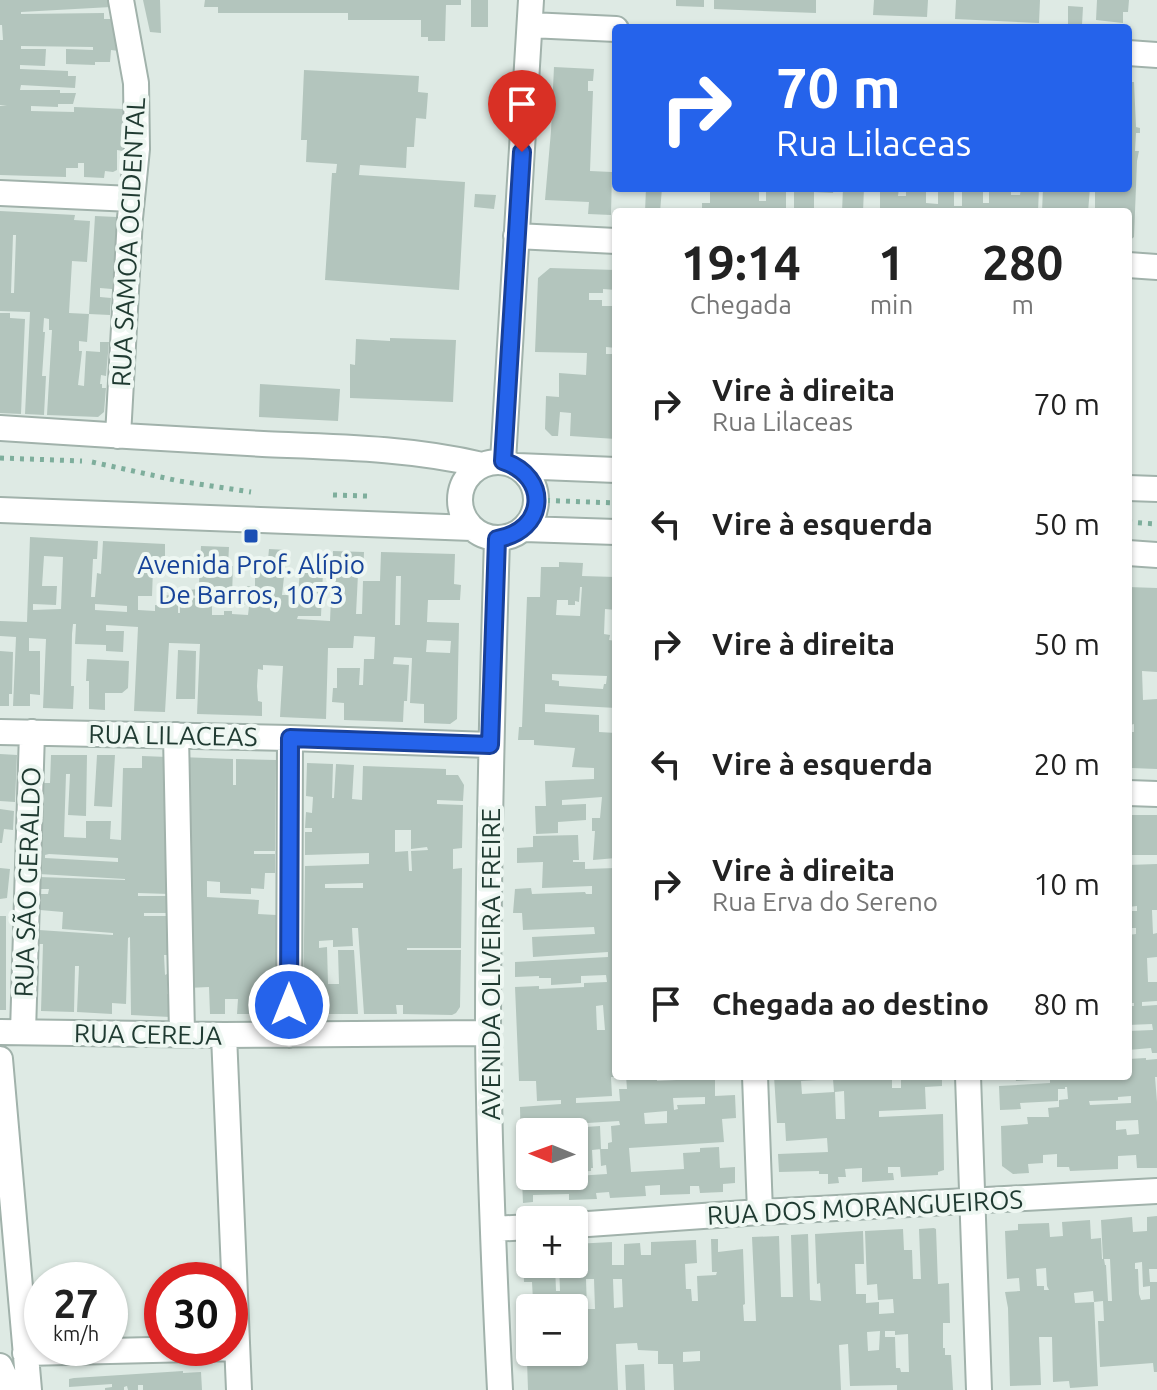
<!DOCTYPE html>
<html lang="pt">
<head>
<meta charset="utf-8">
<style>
	body { margin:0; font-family:Ubuntu,sans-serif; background:#f6f6f6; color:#222; height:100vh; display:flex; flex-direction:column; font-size:30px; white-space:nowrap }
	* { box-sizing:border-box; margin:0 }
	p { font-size:26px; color:#767676 }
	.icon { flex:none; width:44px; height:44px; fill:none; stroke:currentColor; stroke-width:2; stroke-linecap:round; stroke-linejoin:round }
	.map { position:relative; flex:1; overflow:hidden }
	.sheet { position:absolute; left:612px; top:208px; width:520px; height:872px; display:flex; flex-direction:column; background:#fff; border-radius:8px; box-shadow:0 2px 6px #0004 }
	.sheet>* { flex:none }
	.banner { position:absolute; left:612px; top:24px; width:520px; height:168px; border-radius:8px; box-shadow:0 2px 6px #0004; background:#2563eb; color:#fff; overflow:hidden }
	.needle { width:52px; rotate:271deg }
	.controls { position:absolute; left:516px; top:1118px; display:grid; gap:16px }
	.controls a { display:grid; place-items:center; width:72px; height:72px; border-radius:8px; background:#fff; box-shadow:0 2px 6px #0004; font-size:40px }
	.speed { position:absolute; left:24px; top:1262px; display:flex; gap:16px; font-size:40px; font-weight:700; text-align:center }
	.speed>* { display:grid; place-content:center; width:104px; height:104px; border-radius:50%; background:#fff; box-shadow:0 2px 6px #0004; line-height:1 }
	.speed small { font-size:20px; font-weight:400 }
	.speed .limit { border:12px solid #d22; background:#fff; color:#111 }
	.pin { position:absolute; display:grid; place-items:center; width:68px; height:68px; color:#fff; margin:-82px -34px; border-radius:50% 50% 50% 0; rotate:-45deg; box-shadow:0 0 8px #0007 }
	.pin .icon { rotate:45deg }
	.me { position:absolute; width:88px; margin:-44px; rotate:0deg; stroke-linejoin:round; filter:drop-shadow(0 0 6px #0008) }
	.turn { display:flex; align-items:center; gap:28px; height:168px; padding:0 32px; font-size:36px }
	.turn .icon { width:104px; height:104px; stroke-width:2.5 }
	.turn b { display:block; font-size:56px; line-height:68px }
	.eta { display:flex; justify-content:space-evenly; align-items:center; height:136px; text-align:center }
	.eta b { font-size:48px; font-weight:700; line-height:56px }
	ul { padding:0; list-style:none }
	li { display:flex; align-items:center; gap:24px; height:120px; padding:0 32px }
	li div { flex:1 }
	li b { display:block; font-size:30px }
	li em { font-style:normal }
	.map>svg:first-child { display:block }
	.building { fill:#b3c5bd; fill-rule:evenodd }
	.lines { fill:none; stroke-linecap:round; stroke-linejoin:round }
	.minor-casing { stroke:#a1b2ab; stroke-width:28 }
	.path { stroke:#7eae9c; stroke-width:5; stroke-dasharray:4 6; stroke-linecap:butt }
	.minor { stroke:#fff; stroke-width:24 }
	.route-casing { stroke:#184099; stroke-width:20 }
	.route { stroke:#2563eb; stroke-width:14 }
	.transit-dot { fill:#1a4fb4; stroke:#eef7f2; stroke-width:3 }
	.labels { text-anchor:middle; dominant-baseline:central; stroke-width:8; stroke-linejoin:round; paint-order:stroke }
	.street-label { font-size:26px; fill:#1f3a31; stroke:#eef7f2 }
	.transit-label { font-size:26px; fill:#164399; stroke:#eef7f2 }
</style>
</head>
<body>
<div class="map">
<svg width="1157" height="1390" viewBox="0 0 1157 1390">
	<rect width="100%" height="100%" fill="#deeae4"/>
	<!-- building -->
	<path class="building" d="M0,0H109L111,7L21,12V14L104,13V19H116L119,51L111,50L110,62H95V65L66,64V49L93,50V47L21,46V49H46L45,66L20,65V69L68,71V76H76L75,88L21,85L20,90H60V93H76L73,104H58V107L31,106V111L74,112V107L124,109L123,151L117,150V170L113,172L105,171L104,178L84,177V163H78V168H66V177L0,175V106L7,105H0V40H3L2,25H0Z
		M143,0H160L161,33L150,32Z
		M205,0H461V5H446L445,41H428V37H421V20H348V13H218V7H204Z
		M471,0H488V27H471Z
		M676,0H704V7L676,6Z
		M714,0H816V13L714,9Z
		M874,0H928L927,17L873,15Z
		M956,0H1040L1039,23L955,19Z
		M1097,0H1129L1128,12H1123V23L1096,20Z
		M1068,6L1083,7L1082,25H1068Z
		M554,67L594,69L593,81H588V91H593L590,171L612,172L611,215L588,214L589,202L545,200L551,131Z
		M304,70L419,76L418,92L428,93L426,119L416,118L414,147H407L406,168L360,165L359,175L465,182L459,290L325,280L332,173H336L337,164L306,162L307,140H301Z
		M1128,82H1134L1136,127L1140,128V133H1136L1135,151H1139L1137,161L1134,237L1128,242V212H1095V188H1128Z
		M646,188H662L660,212H645Z
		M710,188H759V201H766V188H786V212H702V203H710Z
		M794,188H834L833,193L814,192V212H794Z
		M843,188H864L863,212H842Z
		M880,188H899L898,196H906V188H926V203L938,204V188H954V206H962V188H983V203H989V188H1011V195H1020L1021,188H1039L1038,212H880Z
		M1043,188H1090L1088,212H1042Z
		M475,194L496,195L494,209L474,207Z
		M0,211L75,215L74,220L90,221L87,262L72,261L69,313L89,314L87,342L79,341V351H82L78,385L84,386L86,351L100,352V342H109L106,376L101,375L100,384H102V388H106L104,412L98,417L47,415L52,330H49V319L44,318L43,332H45L42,376H46L44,415L25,414L30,312L0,311ZM13,235H16L14,293H11Z
		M95,216L117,217L112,289L100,288V297L111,298L110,315L89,314Z
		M550,268L616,270V290L603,289V293H589V300H602V306H616V348L606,347V354H616V439L570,436L571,413L560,412L558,436H552L545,429L546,396L559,397V373L586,375L587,353L535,352L538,278Z
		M0,313H10V318L25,319L21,414L0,413Z
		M390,338L456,340L453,402L350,398V364L355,365L356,339L390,341Z
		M260,384L340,389L338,421L259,417Z
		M30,537L98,541L97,559H93L91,597H95L97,573L101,574L103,541L165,544V569H153L152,596H138V610L155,611V605L163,606L164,595L178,596V613H180V597L198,598L199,596L188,595L189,590L206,588V585L199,584L201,546L229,547L228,566H233L232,596H246L245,605H232V599L212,598V602H202V604L212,605V615H224V611H232V614L248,615L250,598H246L247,586L255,587V570L267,571L269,549L287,550L282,595H298L300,571L323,572L321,616H298L297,619L330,621L333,551L364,552L363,574H358L356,614H362L363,581H380L381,552L455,554L454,584L461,585L460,600H428L427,622L459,623L457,719L450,724L424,723V704L410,703L412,658L394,657L393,664L409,665L407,701H404L403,722L344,720V703L332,702L333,688H337V668H360L359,685H363L364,659H374L375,637L354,636L353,648H328L326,719L280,717L283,666L263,665V670L258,669L257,686L258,701L262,702V716L197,714L200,644L169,643L165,712L134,711L138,627L106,625V631H124L123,652L106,651V645L75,644L76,624H73L72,634L71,686H74L73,709L43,708L46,639L29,638V651H40V695L30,694V706H13L16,637L0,636V621L27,622ZM44,556L63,557L61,609L33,610V604L56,605L57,586H42ZM396,576H401L400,625H395ZM95,604L127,606V612L95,610ZM427,640L451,641L450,653L426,652Z
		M559,562L583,563L582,576L616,577V610L605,609L604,634L610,635L609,640L616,641V708L545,704V712L599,715V732L616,733V858L593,860L595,831H592V818H600L602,797L562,800V805L586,804V820L558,822V833L536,834L535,806H546L545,781L594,779V768L572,767L575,748L534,745V740H518L519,727H522L527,597H540L541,567H559ZM580,587H582L580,616L556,615L557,600H568V605H575V601L579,602ZM552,674L607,676L606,684H604L603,689L559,686V681L552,680Z
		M1128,587L1157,588V672L1142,671L1143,700L1157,699V769L1131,768L1130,732H1134V724L1130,725L1128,702Z
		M178,650L196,651L195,699H176Z
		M0,651L13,652L12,694H9V706H0Z
		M87,659L129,661L128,688L122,693H105V710L89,709V681H86Z
		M0,754L17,755L15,802L0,801Z
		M51,755H87L86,816L68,815L70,774H66L64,837L86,838V821H111L110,839L121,840L123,768H142V756L168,757L170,894L138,893V896H169L170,913H144V916H170V955H164L165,975L167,974V994H170V1017L131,1015L130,937L128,938L126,1004L112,1003V1014L77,1012L79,966H75L74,1012L41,1011L43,944H39V930L113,935V933L62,929L63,912L40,910V894H48L49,889H39V877L125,880V879L39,874L43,783H50ZM49,854L118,858V862L45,858V855Z
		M97,755H115L112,807L94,806Z
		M180,757L233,759V785H236V759L276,760L275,851H254V854H275V873H265L264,889L251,888V894L220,893V882L207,881V897L259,900L258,914L276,915V1014H237L238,999H225V1014H210L209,987L187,988Z
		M307,763L333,764L332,798H334L336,764L354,765L352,799L362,800L363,766L446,769V775H458L464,785L463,801L437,800V804L463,805L462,848L453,849V869L462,868L461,948H407V950H461L460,1007L456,1013L452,1015L403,1014V1005H396L397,1014H364L358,928H352L353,946L333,947V940L319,941V948L327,947L328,984H339L338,950H354L358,1014H303L305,866L369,864V853L305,855V832H312V828H305L306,812L312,813L313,797L306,796ZM395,830H411V849L427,847L428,850L411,851L412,871H409L408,851L395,852ZM363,883V888H325V884Z
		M0,809L14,811L13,830L4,829L2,843H0Z
		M1128,815H1157V855H1128Z
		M578,835L579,860H573V862H585V869L616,868V1077H611L612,1096L576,1098V1103L620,1101L619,1089H627L626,1076H657V1081L715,1078V1096L735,1095L736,1118L722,1119L724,1142L629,1148L631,1172L684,1169L683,1153L700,1152V1148L719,1147L720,1168L735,1167V1183L723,1184V1192L700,1193L699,1186H690V1194L660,1195V1185L645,1186L646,1196L610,1198L609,1192L596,1193L597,1199L569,1200V1194L533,1195V1202L523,1203L522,1180L543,1178V1176L560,1177L607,1174L606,1165L601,1166L600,1149H608V1143L612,1142L611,1126L620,1125L619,1121L540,1126V1132H530V1153L521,1154L520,1107L561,1104V1100L537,1101L536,1081H519L515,987L539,986V989L584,987V983L607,982L606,975L581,976V983L551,985V978H539V976L515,977V962L608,957V952L533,957L532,937L595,934L594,927L523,930L522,913H513L515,889L531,888L532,894L585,892L586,894H592V886L542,888L543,862L517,863V848L533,847V836ZM603,1005L605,1030H597L596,1006ZM705,1097V1104L677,1105L678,1109L674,1110L673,1098ZM667,1111V1123L645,1124L644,1113Z
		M1157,864V910H1152L1153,934L1157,933V957L1147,958L1148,982H1157V1001L1142,1002V1006L1157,1005V1053H1152L1151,1048L1128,1050V1031L1153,1030L1152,1024L1128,1025V1006H1134V1003H1128V935L1136,934V928H1128V911H1137V906L1128,907V865Z
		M0,868L10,869L7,898L0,899Z
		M0,916H6V1010H0Z
		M1146,1058V1060L1157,1059V1077H1155L1157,1102V1168H1137L1136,1155L1118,1156V1169L1070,1171L1069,1167H1057V1154L1043,1155V1163L1028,1164L1029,1173L1013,1174L1002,1166L1001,1126L1028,1124L1027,1117H1049L1048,1108L1059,1107V1100L1068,1099L1067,1087H1065V1089H1058V1101L1020,1103L1021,1109L1000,1110L999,1086L1050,1083V1079L1016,1081L1015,1076H1128V1059ZM1131,1096V1103L1090,1105L1089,1101L1118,1100V1097ZM1138,1120L1139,1134L1127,1135L1126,1129L1116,1130V1121Z
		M774,1076H892V1088H901V1076H942V1086L925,1087L926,1109L879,1111V1117L943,1114L944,1170L938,1172V1175L901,1177L900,1167H888V1173H893L894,1180L862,1182V1168L845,1169L846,1177H838L839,1183L828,1184V1174H819V1171L779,1172L778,1154L828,1152L827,1138L786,1141L785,1123H777ZM833,1079L834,1092L802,1094L801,1081ZM844,1091L845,1119H836L835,1092Z
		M600,1126L601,1149L592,1150L593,1168H591V1171L574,1172V1132H542V1130Z
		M1157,1216V1269H1149L1150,1282H1157V1372H1154L1153,1363L1100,1367L1098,1321H1104L1103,1301L1094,1302L1098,1386L1070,1388L1069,1381L1053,1382L1052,1337H1039L1041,1385L1010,1386L1008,1308L1005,1292L1020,1291L1019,1278L1007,1279L1005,1231L1018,1230V1224L1049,1223L1050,1237L1063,1236L1062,1222L1090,1220L1091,1239L1101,1238L1102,1259H1103L1101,1220L1132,1217L1133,1232L1147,1231V1217ZM1104,1259H1110L1112,1301H1108L1106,1265H1105ZM1142,1262L1143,1287L1150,1286V1299L1141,1300L1139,1294L1138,1269H1135V1263ZM1046,1268L1047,1286L1049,1290H1044V1286H1037L1036,1269ZM1093,1291L1094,1302L1075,1303L1074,1293Z
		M934,1228L936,1229L938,1284L949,1283L950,1323H943V1348H945V1355H951L953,1390H897V1385L850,1386L848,1344L839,1345L841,1390H674L673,1364H658V1351L638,1350L637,1343L616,1344L618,1390H528L525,1301H533L532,1282H524L523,1255L530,1246V1264H555L556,1291H560L559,1264H574V1244L612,1242V1265H624V1244L640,1243L641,1255H651V1242L696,1240L697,1263L685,1264L686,1289H691L692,1301H698L697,1276L716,1275L717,1272H712L711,1239H718V1252L743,1249L745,1304L743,1305L744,1321H756L752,1237L779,1236L781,1297H793L791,1235L808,1234L810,1300L821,1301L820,1283L817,1284L815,1234L863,1231L864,1264H855L856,1294H866V1303L879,1302V1314L894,1313L893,1299L878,1300L877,1284L867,1285L865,1231L903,1229L904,1250H912L913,1279H921L919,1229ZM586,1279H594L595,1309H587ZM613,1279H622L623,1307L614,1308ZM557,1304H566V1308H574V1352H571V1362L555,1363V1352H530V1308H557ZM880,1331L879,1350L868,1351L867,1332ZM885,1331H895V1335L908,1334L909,1372H901L900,1368H896L895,1337H885ZM700,1351V1361L683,1362V1352Z
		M644,1364L645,1390H626L625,1365Z
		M183,1371V1373L201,1372L202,1390H143V1385H138V1390H128L127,1386L124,1387V1390H105V1388L112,1387V1384L69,1387V1379L74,1378Z"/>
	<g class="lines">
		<!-- minor casing -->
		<g class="minor-casing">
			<path id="minor" d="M530,25L616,29
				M1128,53L1157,55
				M0,193L132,199
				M516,236L616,241
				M1128,265L1157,267
				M0,428C88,434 175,439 263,444C336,447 411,448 482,465
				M118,436L130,218L137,149L136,83L121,0
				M503,461L531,0
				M460 500a38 38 0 1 1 76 0a38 38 0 1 1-76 0Z
				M517,466L616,470
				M1128,488L1157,489
				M0,510L472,528
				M524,529L616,532
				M497,539C492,703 488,867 488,1031C489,1151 494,1271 500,1390
				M1128,553L1157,555
				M0,732L290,738L490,745
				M176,735L182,1034
				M1128,793L1157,794
				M0,1032L224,1035L488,1033
				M23,1032L32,732
				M224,1035L239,1390
				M289,1035L290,738
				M0,1059L29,1390
				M755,1076L760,1212
				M968,1076L979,1390
				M574,1225L760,1212L1157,1191
				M493,1229L530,1227
				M25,1353L237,1348
				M0,1366L11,1390"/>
		</g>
		<!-- path -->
		<path class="path" d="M0,458L82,461
			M92,462L179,481L251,492
			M333,495L367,496
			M536,500L616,503
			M1128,522L1157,524"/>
		<!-- minor -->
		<use href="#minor" class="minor"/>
	</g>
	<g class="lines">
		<!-- route casing -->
		<g class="route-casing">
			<path id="route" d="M289,1005L290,738L490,745L497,539C546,531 551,477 503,461L522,152"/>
		</g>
		<!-- route -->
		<use href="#route" class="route"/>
	</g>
	<!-- markers -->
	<rect class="transit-dot" x="243" y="528" width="16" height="16" rx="4"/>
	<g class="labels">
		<!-- street labels -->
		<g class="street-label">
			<text transform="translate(128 242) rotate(-87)">RUA SAMOA OCIDENTAL</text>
			<text transform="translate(173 735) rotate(1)">RUA LILACEAS</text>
			<text transform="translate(27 882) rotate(-88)">RUA SÃO GERALDO</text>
			<text transform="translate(490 964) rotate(-90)">AVENIDA OLIVEIRA FREIRE</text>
			<text transform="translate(148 1034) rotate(1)">RUA CEREJA</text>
			<text transform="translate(865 1207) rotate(-3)">RUA DOS MORANGUEIROS</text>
		</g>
		<!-- transit labels -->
		<g class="transit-label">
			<text x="251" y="564">Avenida Prof. Alípio<tspan x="251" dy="30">De Barros, 1073</tspan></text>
		</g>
	</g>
</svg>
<div class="controls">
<a><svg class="needle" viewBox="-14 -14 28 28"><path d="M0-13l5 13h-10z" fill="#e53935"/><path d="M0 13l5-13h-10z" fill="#767676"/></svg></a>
<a>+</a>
<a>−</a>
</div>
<div class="speed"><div>27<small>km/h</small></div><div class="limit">30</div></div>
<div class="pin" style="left:522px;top:152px;background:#d93025"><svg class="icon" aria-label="arrive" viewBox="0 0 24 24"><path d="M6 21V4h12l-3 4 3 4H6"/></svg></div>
<svg class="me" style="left:289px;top:1005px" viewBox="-20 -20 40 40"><circle r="17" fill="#2563eb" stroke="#fff" stroke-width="3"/><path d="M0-11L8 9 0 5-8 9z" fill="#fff"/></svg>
<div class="banner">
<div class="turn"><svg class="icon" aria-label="right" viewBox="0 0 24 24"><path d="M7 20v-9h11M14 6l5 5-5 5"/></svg><div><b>70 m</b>Rua Lilaceas</div></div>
</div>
<section class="sheet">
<div class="eta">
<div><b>19:14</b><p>Chegada</p></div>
<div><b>1</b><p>min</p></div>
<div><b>280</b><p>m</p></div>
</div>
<ul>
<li><svg class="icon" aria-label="right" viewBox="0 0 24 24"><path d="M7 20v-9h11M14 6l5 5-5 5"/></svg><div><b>Vire à direita</b><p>Rua Lilaceas</p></div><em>70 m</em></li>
<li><svg class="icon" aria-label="left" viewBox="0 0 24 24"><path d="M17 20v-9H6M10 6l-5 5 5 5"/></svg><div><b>Vire à esquerda</b></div><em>50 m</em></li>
<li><svg class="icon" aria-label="right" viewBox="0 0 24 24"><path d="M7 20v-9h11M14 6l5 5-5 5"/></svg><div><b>Vire à direita</b></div><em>50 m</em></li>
<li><svg class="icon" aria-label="left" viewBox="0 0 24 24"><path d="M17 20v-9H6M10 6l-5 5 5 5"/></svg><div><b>Vire à esquerda</b></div><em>20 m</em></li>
<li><svg class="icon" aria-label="right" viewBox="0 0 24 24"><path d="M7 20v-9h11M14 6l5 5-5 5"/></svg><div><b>Vire à direita</b><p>Rua Erva do Sereno</p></div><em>10 m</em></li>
<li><svg class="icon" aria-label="arrive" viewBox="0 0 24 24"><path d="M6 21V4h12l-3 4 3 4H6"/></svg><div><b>Chegada ao destino</b></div><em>80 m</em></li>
</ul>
</section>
</div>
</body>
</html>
